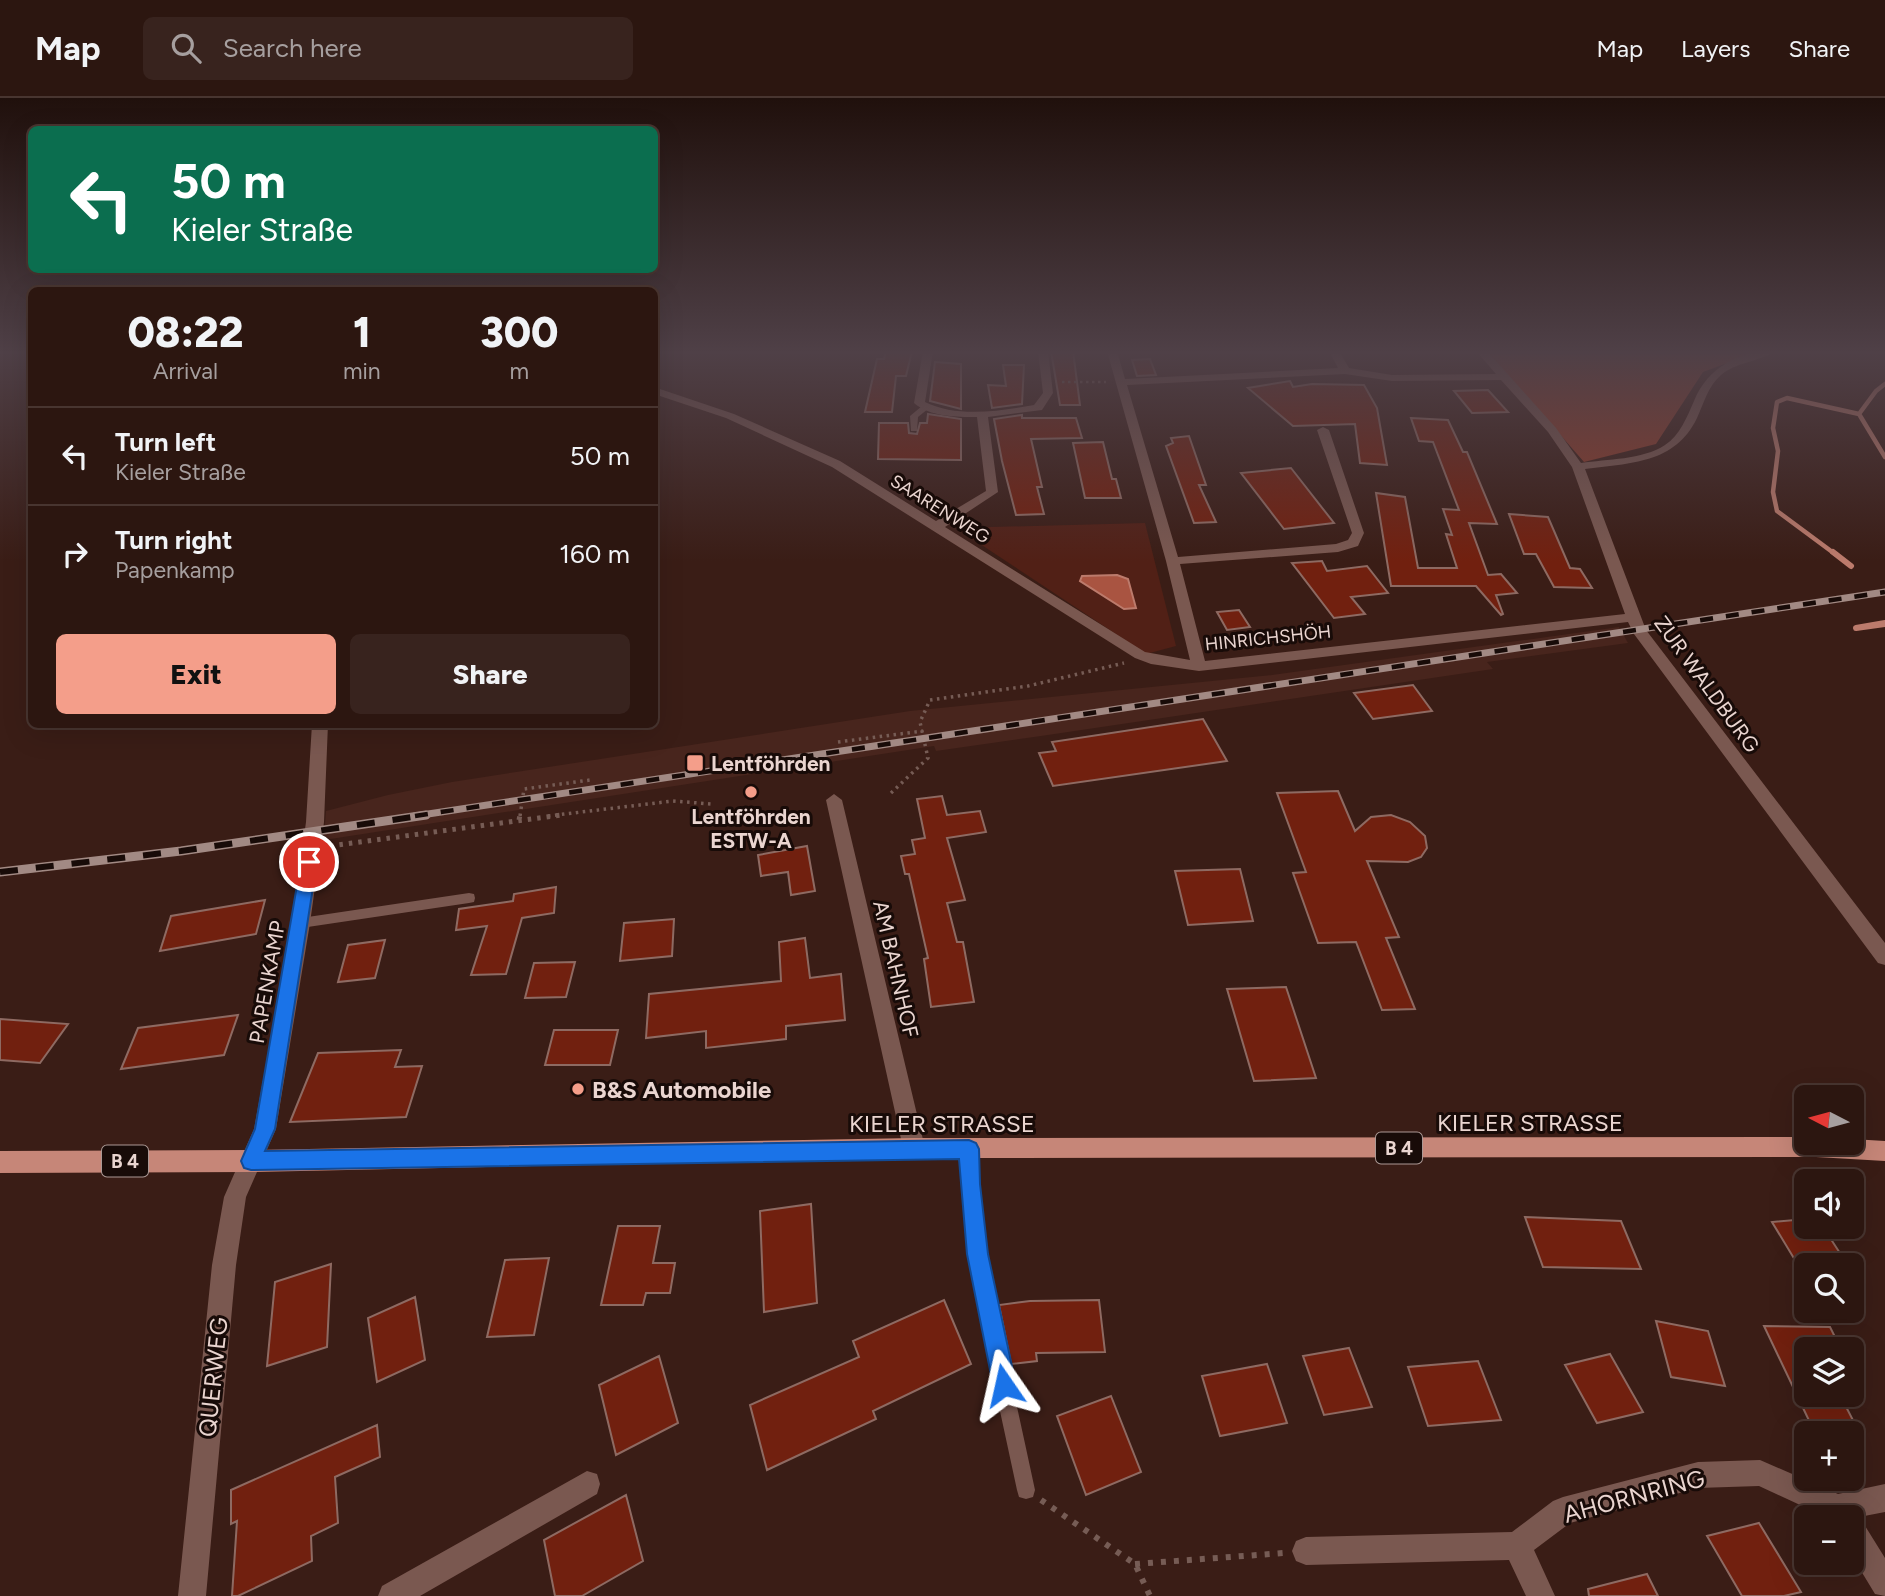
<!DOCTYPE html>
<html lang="en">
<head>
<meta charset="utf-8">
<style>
	body { margin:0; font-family:Figtree,sans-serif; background:#38231e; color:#f1f3f6; height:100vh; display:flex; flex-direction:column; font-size:26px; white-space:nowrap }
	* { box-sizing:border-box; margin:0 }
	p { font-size:23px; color:#a69f9f }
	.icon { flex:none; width:38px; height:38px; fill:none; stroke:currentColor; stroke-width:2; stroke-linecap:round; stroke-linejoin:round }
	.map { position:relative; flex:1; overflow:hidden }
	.side { position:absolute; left:28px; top:189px; width:630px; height:441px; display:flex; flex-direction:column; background:#2c1610; border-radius:10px; box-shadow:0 7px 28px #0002,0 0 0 2px #483530 }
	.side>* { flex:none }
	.hud { position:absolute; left:28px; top:28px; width:630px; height:147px; border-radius:10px; box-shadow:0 7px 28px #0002,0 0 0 2px #483530; background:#0b6e4f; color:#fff; overflow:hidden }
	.needle { width:46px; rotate:276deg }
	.tools { position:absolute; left:1794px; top:987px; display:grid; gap:14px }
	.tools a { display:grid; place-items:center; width:70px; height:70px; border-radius:10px; background:#2c1610; box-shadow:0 7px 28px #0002,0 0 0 2px #483530; font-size:35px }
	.pin { position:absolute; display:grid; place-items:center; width:60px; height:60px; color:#fff; margin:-30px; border:4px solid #fff; border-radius:50%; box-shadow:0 2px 7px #0007 }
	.me { position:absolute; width:77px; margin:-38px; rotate:349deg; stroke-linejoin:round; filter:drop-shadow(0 0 5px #0008) }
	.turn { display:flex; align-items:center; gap:24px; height:147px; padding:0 28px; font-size:32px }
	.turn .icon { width:91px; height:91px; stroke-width:2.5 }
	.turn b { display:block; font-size:49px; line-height:60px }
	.eta { display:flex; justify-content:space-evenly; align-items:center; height:119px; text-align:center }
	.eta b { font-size:42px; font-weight:800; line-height:49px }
	.cta { display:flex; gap:14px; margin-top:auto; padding:14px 28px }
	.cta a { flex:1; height:80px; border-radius:10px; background:#f49e8a; color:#111; font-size:28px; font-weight:800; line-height:80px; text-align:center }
	.cta a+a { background:#38231e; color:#f1f3f6 }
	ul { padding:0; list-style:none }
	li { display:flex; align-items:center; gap:21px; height:98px; padding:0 28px; border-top:2px solid #483530 }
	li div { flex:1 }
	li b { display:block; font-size:26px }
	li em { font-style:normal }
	header { display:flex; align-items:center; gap:42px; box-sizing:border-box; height:98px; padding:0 35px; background:#2c1610; border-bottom:2px solid #483530 }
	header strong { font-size:33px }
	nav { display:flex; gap:38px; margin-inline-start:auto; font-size:24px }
	.search { width:490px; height:63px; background:#38231e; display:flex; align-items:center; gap:18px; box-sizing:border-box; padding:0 24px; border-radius:10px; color:#a69f9f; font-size:26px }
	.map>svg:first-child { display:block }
	.built { fill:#48251d }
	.green { fill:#512016 }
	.forest { fill:#8e3b29 }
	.water { fill:#a95441; stroke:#bc7b6c; stroke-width:2 }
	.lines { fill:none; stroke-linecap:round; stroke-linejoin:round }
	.stream-far1 { stroke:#bc7b6c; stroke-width:4.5 }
	.stream { stroke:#bc7b6c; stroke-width:6 }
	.building { fill:#71200f; stroke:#8e6a62; stroke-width:2 }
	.path-far3 { stroke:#765c55; stroke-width:2.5; stroke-dasharray:2.5 3.5; stroke-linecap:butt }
	.path-far2 { stroke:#765c55; stroke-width:3.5; stroke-dasharray:2.5 4.5; stroke-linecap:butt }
	.path-far1 { stroke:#765c55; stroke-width:5; stroke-dasharray:3.5 6; stroke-linecap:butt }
	.path { stroke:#765c55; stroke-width:6; stroke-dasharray:5 8; stroke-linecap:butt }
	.lane { fill:#7a5850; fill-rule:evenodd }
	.street { fill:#7a5850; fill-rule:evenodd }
	.primary { fill:#c68678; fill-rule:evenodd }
	.rail-far1-casing { stroke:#a28a84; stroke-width:7 }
	.rail-casing { stroke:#a28a84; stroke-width:9 }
	.rail-far1 { stroke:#180b08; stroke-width:4.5; stroke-dasharray:13; stroke-linecap:butt }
	.rail { stroke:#180b08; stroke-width:6; stroke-dasharray:18; stroke-linecap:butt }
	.route { fill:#1a73e8; stroke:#114b97; stroke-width:2 }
	.poi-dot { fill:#f49e8a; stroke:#180b08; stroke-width:2.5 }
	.labels { text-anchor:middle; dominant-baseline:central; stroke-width:6; stroke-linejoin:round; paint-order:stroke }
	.far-street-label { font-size:18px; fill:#ead5d0; stroke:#180b08 }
	.shield { fill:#180b08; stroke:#ab9894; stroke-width:2 }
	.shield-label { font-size:19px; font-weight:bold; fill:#ead5d0 }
	.street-label { font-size:21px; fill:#ead5d0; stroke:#180b08 }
	.poi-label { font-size:21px; font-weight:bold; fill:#ead5d0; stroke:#180b08; text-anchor:start }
	.near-poi-label { font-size:24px; font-weight:bold; fill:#ead5d0; stroke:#180b08; text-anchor:start }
	.near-street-label { font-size:24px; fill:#ead5d0; stroke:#180b08 }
</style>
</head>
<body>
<header>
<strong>Map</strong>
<div class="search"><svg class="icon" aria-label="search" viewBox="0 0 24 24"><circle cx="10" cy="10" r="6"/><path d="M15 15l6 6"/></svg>Search here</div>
<nav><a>Map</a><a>Layers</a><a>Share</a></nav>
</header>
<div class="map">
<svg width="1885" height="1498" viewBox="0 0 1885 1498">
	<rect width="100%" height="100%" fill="#3a1d16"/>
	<!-- built -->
	<path class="built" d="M1619,529L1628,545L1487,564L1493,571L1041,638L936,653L934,648L324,742L326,713L388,697L452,684L910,613L1272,577Z"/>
	<!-- green -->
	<path class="green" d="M1145,425L1176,548L1146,556L956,430Z"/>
	<!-- forest -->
	<path class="forest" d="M1487,253H1760L1703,274L1656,346L1584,364Z"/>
	<!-- water -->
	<path class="water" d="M1117,477L1128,481L1136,510L1124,511L1080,483L1082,478Z"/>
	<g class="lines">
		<!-- stream-far1 -->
		<path class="stream-far1" d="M1885,286L1876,293L1859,316L1885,359
			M1835,456L1777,413L1773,394L1778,353L1773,330L1777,304L1787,300L1859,316"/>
		<!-- stream -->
		<path class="stream" d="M1833,454L1851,468
			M1885,525L1856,530L1885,526"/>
	</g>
	<!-- building -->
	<path class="building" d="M886,253H912L906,278H896L892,314H865L877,261H884Z
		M1051,253H1073L1080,307H1060Z
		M1150,261L1156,277L1137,278L1132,262Z
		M935,264L961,266V311L930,303Z
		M1003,267H1024L1022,306L992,310L988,287L1006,288Z
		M1290,283L1293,289L1312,286L1364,287L1377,310L1387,367L1360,365L1355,326L1293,328L1248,290Z
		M1488,292L1508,314L1472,315L1454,293Z
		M928,316L961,321V362L878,361L879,325H908L909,335L917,336L920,325H927Z
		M1022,317V320H1076L1082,340L1031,341L1042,389H1037L1044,416L1016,417L1002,363L994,321Z
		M1411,320L1448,322L1463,354H1467L1497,426L1469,425L1488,477L1501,476L1517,495L1496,497L1503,516L1501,517L1476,488H1391L1376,395L1405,399L1418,470H1457L1446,436L1452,437L1443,411L1459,412L1433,344L1419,343Z
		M1189,338L1206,387H1199L1216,424L1194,425L1166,348L1173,345L1171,340Z
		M1103,344L1112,381H1116L1121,400H1085L1073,345Z
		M1291,370L1334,425L1284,431L1241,375Z
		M1509,416L1548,419L1570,470L1580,471L1592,490L1554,489L1536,456H1524Z
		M1322,463L1327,473L1367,468L1388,495L1351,499L1365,516L1334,520L1292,465Z
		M1239,512L1250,529L1227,532L1217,514Z
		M1413,587L1432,613L1373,621L1354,595Z
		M1203,621L1227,663L1053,688L1039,655L1056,653L1052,644Z
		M1338,693L1355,733L1371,719L1391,717L1410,724L1425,738L1427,750L1421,759L1408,764L1367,763L1399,839L1386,840L1415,911L1382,912L1356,844L1318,845L1293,775L1306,774L1277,695Z
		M942,698L947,717L980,713L986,734L947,740L965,802L947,805L957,844H963L974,904L931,909L924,861L928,860L909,776H905L901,758L915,756L912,742L925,740L917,701Z
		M807,748L815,793L791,797L788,774L761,778L758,757Z
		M1240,771L1253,823L1188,827L1175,773Z
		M556,789L554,815L522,820L506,876L471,877L487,828L456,832L459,811L513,803L514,796Z
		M265,802L256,836L160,853L171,818Z
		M674,821L672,858L620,863L624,825Z
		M805,840L810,880L841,876L845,922L786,928V941L706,950V933L646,940L649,896L781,883L779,844Z
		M385,842L375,880L338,884L348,847Z
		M575,864L566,899L525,900L534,865Z
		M1286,889L1316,980L1254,983L1227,891Z
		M238,917L224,957L121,971L138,930Z
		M0,921L68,926L40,965L0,962Z
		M554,932H618L610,967H545Z
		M401,952L395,969L422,968L406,1019L290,1024L318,955Z
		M811,1106L817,1205L764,1214L760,1113Z
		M1525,1119L1621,1123L1641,1171L1543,1169Z
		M1806,1121V1129H1823L1847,1166L1798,1167L1772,1124Z
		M618,1128H660L653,1165H675L670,1195H646L643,1207H601Z
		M549,1160L534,1237L487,1239L505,1162Z
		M331,1166L327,1249L267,1268L275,1184Z
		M415,1199L425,1262L377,1284L368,1220Z
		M944,1202L971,1266L873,1313L876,1321L767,1372L750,1307L859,1259L853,1243Z
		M1099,1202L1105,1254L1036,1255L1037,1263L1011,1266L999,1207L1030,1203Z
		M1656,1223L1708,1233L1725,1288L1671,1279Z
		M1764,1228L1830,1229L1841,1251H1806V1297H1840L1859,1334L1814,1333Z
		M1349,1250L1372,1309L1324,1317L1303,1258Z
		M1610,1256L1643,1314L1597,1325L1565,1267Z
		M659,1258L678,1325L616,1357L599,1287Z
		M1478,1263L1501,1322L1428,1328L1408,1269Z
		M1267,1266L1287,1325L1220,1338L1202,1278Z
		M1111,1298L1141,1374L1086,1397L1057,1318Z
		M377,1327L380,1359L335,1379L338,1425L311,1438L312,1463L238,1498H232L237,1423L231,1426V1392Z
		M626,1397L643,1463L582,1498H555L544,1442Z
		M1759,1425L1801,1494L1784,1498H1742L1707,1438Z
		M1647,1476L1658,1498H1589L1588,1491Z"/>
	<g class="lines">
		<!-- path-far3 -->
		<path class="path-far3" d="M1062,284H1106"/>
		<!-- path-far2 -->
		<path class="path-far2" d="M838,644L923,633
			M891,695L928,660L920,624L930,602L1028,588L1124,565
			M520,718L524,691L590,682
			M548,718L673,703L711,706"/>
		<!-- path-far1 -->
		<path class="path-far1" d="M519,722L520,717
			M330,748L561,717"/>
		<!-- path -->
		<path class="path" d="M1041,1402L1135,1466L1150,1498
			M1135,1466L1284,1455"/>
		<!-- lane -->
		<path class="lane" d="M922,308L929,310L918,319L917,333H911L910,318Z
			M469,795L474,796L475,800L474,804L469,805L301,830L296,829L294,825L296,821L301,820Z
			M969,1044L974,1046L977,1051C983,1167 1011,1279 1035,1392L1033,1399L1026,1401L1019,1399L1017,1392C993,1279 966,1167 961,1051L964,1046Z"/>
		<!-- street -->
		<path class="street" d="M923,253H933L925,304C957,320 1000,313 1034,307L1043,295L1038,253H1048L1053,295L1042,312L988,319L998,394L945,429L1145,554L1190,562L1166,463L1107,253H1117L1125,281L1338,270L1329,253H1339L1349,270L1392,277L1496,276L1476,253H1487L1556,330L1581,365C1607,361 1642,362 1665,347C1680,337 1687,319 1694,303C1708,269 1739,253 1775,253C1759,264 1736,264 1721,277C1708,288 1704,305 1697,320C1675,366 1630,365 1585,371L1646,532L1885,845V867L1878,865L1634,536L1628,524L1199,573L1151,566L1135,560L832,369L726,320L654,296V289L734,316L840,363L936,423L986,393L977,319C956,319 930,319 914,305ZM1345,276L1392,283L1501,282L1548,334L1572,369L1625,516L1205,563L1180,466L1338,454L1358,448L1364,435L1329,332L1323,329L1317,332L1352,435L1348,442L1336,446L1178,459L1127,287Z
			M312,626H328L324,724L310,825L276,1031L246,1099L236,1167L206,1498H178L212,1167L224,1099L254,1031L292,825L306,724Z
			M834,696L842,702L925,1050L922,1057L914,1060L906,1057L903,1050L826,702Z
			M1760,1362L1838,1396L1885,1386V1414L1854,1420L1862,1423L1885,1460V1498L1875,1496L1852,1458V1419H1826L1759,1388L1698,1390L1570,1425L1534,1452L1555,1498H1526L1509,1462L1306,1467L1296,1463L1292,1453L1296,1443L1306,1439L1512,1434L1553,1403L1563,1399L1698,1364Z
			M587,1373L597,1376L600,1386L597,1396L420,1498H378L382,1488Z"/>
		<!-- primary -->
		<path class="primary" d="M1806,1039V1045H1852V1041L1885,1043V1063L1816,1059L914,1060L251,1074L0,1075V1053L251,1052L914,1040Z"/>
		<!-- rail-far1 casing -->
		<g class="rail-far1-casing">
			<path id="rail-far1" d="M415,718L1885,494"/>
		</g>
		<!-- rail casing -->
		<g class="rail-casing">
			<path id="rail" d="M0,774L181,753L426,717"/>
		</g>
		<!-- rail-far1 -->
		<use href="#rail-far1" class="rail-far1"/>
		<!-- rail -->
		<use href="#rail" class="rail"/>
	</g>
	<!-- sky -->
	<linearGradient id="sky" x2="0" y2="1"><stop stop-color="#20100c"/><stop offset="0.55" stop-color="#4f4047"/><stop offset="1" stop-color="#4f4047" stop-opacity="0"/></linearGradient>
	<rect width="1885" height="463" fill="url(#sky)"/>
	<!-- route -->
	<path class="route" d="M309,758L317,764L275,1031L265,1053L969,1042L976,1045L979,1051L980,1086L988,1156L1016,1287L1013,1296L1004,1299L996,1296L993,1287L967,1156L959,1061L251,1072L244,1070L241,1063L255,1031L301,764Z"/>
	<!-- markers -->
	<g class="poi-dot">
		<rect x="686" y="656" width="18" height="18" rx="3.5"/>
		<circle cx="751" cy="694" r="7"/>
		<circle cx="578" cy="991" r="7"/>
	</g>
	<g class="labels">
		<!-- far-street labels -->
		<g class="far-street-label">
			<text transform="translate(940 411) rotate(32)">SAARENWEG</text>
			<text transform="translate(1268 540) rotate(-6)">HINRICHSHÖH</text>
		</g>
		<!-- shield labels -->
		<g class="shield">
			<rect x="1376" y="1034.5" width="46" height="31" rx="5"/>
			<rect x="102" y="1047.5" width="46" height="31" rx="5"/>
		</g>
		<g class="shield-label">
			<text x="1399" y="1050">B 4</text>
			<text x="125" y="1063">B 4</text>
		</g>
		<!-- street labels -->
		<g class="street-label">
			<text transform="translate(1707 586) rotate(54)">ZUR WALDBURG</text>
			<text transform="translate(896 871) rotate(77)">AM BAHNHOF</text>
			<text transform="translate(267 884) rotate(-80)">PAPENKAMP</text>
		</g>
		<!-- poi labels -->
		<g class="poi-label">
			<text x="711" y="665">Lentföhrden</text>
			<text x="751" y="718" text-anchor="middle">Lentföhrden<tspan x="751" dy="24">ESTW-A</tspan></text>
		</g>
		<!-- near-poi labels -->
		<g class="near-poi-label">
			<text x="592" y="991">B&amp;S Automobile</text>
		</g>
		<!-- near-street labels -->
		<g class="near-street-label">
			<text x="1530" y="1024">KIELER STRASSE</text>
			<text x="942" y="1025">KIELER STRASSE</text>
			<text transform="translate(213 1279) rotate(-84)">QUERWEG</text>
			<text transform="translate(1634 1398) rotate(-15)">AHORNRING</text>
		</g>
	</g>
</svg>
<div class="tools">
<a><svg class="needle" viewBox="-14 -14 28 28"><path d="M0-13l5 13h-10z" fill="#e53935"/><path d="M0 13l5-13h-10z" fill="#a69f9f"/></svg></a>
<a><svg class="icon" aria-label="sound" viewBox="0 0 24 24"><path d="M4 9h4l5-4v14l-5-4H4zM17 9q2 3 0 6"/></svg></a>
<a><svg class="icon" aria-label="search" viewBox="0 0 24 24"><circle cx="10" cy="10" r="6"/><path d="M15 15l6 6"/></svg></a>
<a><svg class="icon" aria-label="layers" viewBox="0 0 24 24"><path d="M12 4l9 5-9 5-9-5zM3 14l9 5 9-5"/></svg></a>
<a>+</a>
<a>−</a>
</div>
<div class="pin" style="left:309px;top:764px;background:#d93025"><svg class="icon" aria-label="arrive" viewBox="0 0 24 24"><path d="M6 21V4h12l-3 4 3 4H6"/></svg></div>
<svg class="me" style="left:1004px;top:1287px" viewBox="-20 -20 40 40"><path d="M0-17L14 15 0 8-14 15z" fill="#1a73e8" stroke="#fff" stroke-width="4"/></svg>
<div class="hud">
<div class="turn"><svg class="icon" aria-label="left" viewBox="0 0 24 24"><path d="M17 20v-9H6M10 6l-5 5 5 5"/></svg><div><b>50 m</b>Kieler Straße</div></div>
</div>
<section class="side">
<div class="eta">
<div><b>08:22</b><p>Arrival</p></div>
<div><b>1</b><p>min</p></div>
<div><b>300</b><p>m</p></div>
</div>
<ul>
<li><svg class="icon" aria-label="left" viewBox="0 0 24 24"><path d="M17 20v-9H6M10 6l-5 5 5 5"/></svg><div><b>Turn left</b><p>Kieler Straße</p></div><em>50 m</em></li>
<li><svg class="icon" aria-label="right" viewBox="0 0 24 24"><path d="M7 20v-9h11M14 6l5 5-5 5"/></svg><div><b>Turn right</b><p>Papenkamp</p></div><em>160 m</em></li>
</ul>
<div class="cta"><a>Exit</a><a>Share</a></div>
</section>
</div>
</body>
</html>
